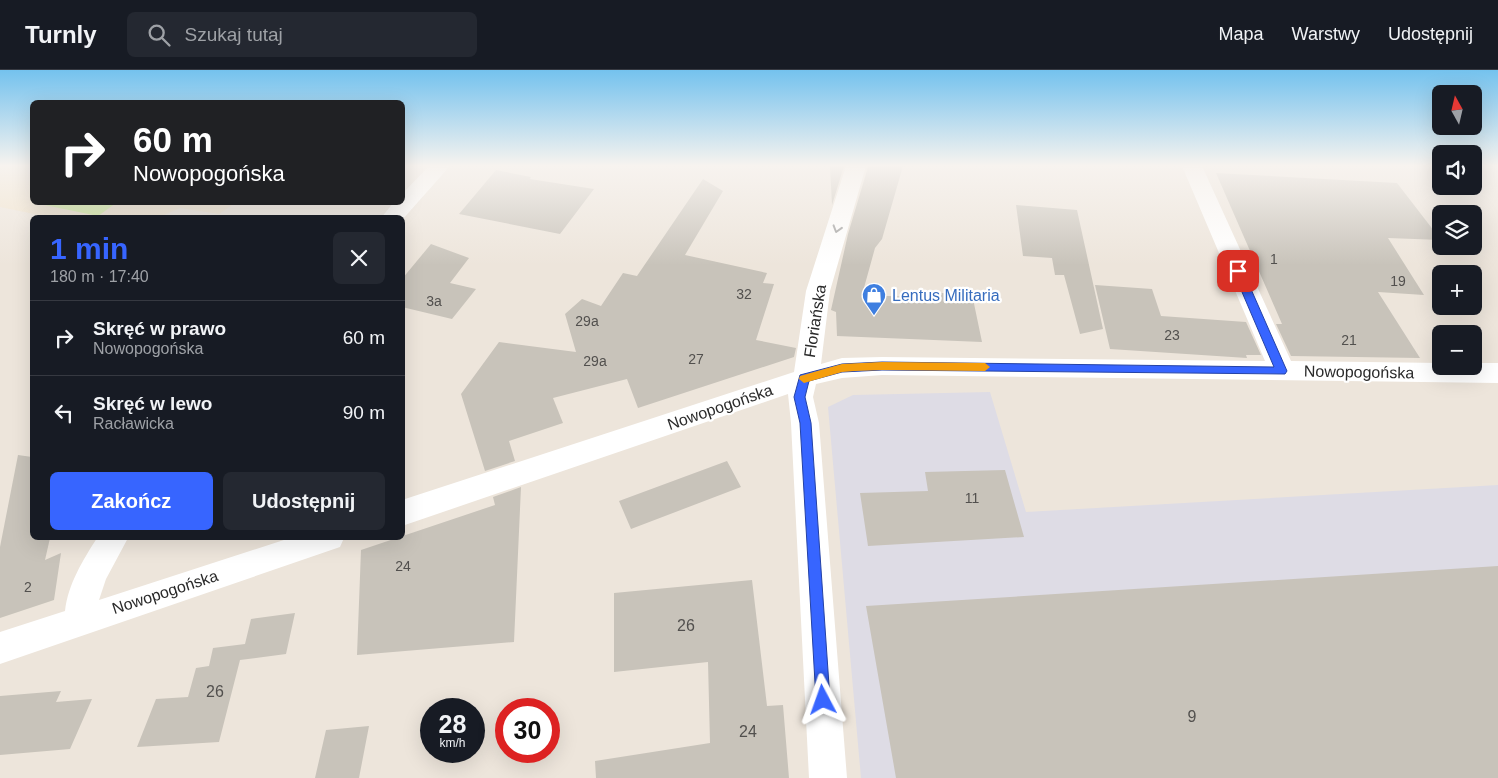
<!DOCTYPE html>
<html lang="pl">
<head>
<meta charset="utf-8">
<style>
	body { margin:0; font-family:Helvetica,sans-serif; background:#242831; color:#f1f3f6; height:100vh; display:flex; flex-direction:column; font-size:19px; white-space:nowrap }
	* { box-sizing:border-box; margin:0 }
	p { font-size:16px; color:#9ea1a6 }
	.icon { flex:none; width:28px; height:28px; fill:none; stroke:currentColor; stroke-width:2; stroke-linecap:round; stroke-linejoin:round }
	.map { position:relative; flex:1; overflow:hidden }
	.sheet { position:absolute; left:30px; top:145px; width:375px; height:325px; display:flex; flex-direction:column; background:#171b24; border-radius:8px; box-shadow:0 5px 20px #0002 }
	.sheet>* { flex:none }
	.hud { position:absolute; left:30px; top:30px; width:375px; height:105px; border-radius:8px; box-shadow:0 5px 20px #0002; background:#202124; color:#fff; overflow:hidden }
	.needle { width:32px; rotate:352deg }
	.fabs { position:absolute; left:1432px; top:15px; display:grid; gap:10px }
	.fabs a { display:grid; place-items:center; width:50px; height:50px; border-radius:8px; background:#171b24; box-shadow:0 5px 20px #0002; font-size:25px }
	.speed { position:absolute; left:420px; top:628px; display:flex; gap:10px; font-size:25px; font-weight:700; text-align:center }
	.speed>* { display:grid; place-content:center; width:65px; height:65px; border-radius:50%; background:#171b24; box-shadow:0 5px 20px #0002; line-height:1 }
	.speed small { font-size:12px; font-weight:400 }
	.speed .limit { border:8px solid #d22; background:#fff; color:#111 }
	.pin { position:absolute; display:grid; place-items:center; width:42px; height:42px; color:#fff; margin:-21px; border-radius:10px; box-shadow:0 2px 8px #0006 }
	.me { position:absolute; width:55px; margin:-28px; rotate:356deg; stroke-linejoin:round; filter:drop-shadow(0 0 4px #0008) }
	.turn { display:flex; align-items:center; gap:18px; height:105px; padding:0 20px; font-size:22px }
	.turn .icon { width:65px; height:65px; stroke-width:2.5 }
	.turn b { display:block; font-size:35px; line-height:42px }
	.round { display:grid; place-items:center; flex:none; width:52px; height:52px; border-radius:8px; background:#242831 }
	.head { display:flex; align-items:center; justify-content:space-between; height:85px; padding:0 20px }
	h1 { font-size:30px; font-weight:800; line-height:38px; color:#3765ff }
	.primary-button { display:flex; gap:10px; margin-top:auto; padding:10px 20px }
	.primary-button a { flex:1; height:58px; border-radius:8px; background:#3765ff; color:#fff; font-size:20px; font-weight:800; line-height:58px; text-align:center }
	.primary-button a+a { background:#242831; color:#f1f3f6 }
	ul { padding:0; list-style:none }
	li { display:flex; align-items:center; gap:15px; height:75px; padding:0 20px; border-top:1px solid #363941 }
	li div { flex:1 }
	li b { display:block; font-size:19px }
	li em { font-style:normal }
	header { display:flex; align-items:center; gap:30px; box-sizing:border-box; height:70px; padding:0 25px; background:#171b24; border-bottom:1px solid #363941 }
	header strong { font-size:24px }
	nav { display:flex; gap:28px; margin-inline-start:auto; font-size:18px }
	.search { width:350px; height:45px; background:#242831; display:flex; align-items:center; gap:12px; box-sizing:border-box; padding:0 18px; border-radius:8px; color:#9ea1a6; font-size:19px }
	.map>svg:first-child { display:block }
	.industrial { fill:#dedce5 }
	.education { fill:#f0e2c9 }
	.pitch { fill:#cbf08e }
	.building { fill:#c8c3ba }
	.lines { fill:none; stroke-linecap:round; stroke-linejoin:round }
	.minor { fill:#fff; fill-rule:evenodd }
	.oneway { stroke:#9f9f9f }
	.route { fill:#3765ff; stroke:#2442a6 }
	.slow { fill:#f59e0b }
	.labels { text-anchor:middle; dominant-baseline:central; stroke-width:4.5; stroke-linejoin:round; paint-order:stroke }
	.number-label { font-size:14px; fill:#52504e }
	.shop-label { font-size:16px; fill:#366cbe; stroke:#fff; text-anchor:start }
	.street-label { font-size:16px; fill:#2a2a2a; stroke:#fff }
	.near-number-label { font-size:16px; fill:#52504e }
</style>
</head>
<body>
<header>
<strong>Turnly</strong>
<div class="search"><svg class="icon" aria-label="search" viewBox="0 0 24 24"><circle cx="10" cy="10" r="6"/><path d="M15 15l6 6"/></svg>Szukaj tutaj</div>
<nav><a>Mapa</a><a>Warstwy</a><a>Udostępnij</a></nav>
</header>
<div class="map">
<svg width="1498" height="708" viewBox="0 0 1498 708">
	<rect width="100%" height="100%" fill="#ede5db"/>
	<!-- industrial -->
	<path class="industrial" d="M990,322L1026,442L1498,415V708H861L828,337L853,325Z"/>
	<!-- education -->
	<path class="education" d="M0,96H32V132L235,133L219,144L180,138L157,148L49,147L0,137Z"/>
	<!-- pitch -->
	<path class="pitch" d="M35,133L116,132V133L98,146Z"/>
	<!-- building -->
	<path class="building" d="M830,96H844L832,135Z
		M868,97L903,96L882,169L875,178L862,225L941,228L940,223L972,224L982,272L837,266L836,242L831,240L848,164Z
		M496,100L531,107L530,109L594,119L560,164L459,144Z
		M1216,103L1397,113L1441,170L1388,168L1424,225L1378,222L1420,288L1291,286L1276,254H1282Z
		M703,109L723,121L685,185L767,203L763,213L774,214L756,270L796,278L794,287L638,338L627,309L553,328L563,353L509,371L515,391L485,401L461,324L499,272L576,282L565,244L582,229L601,236L623,203L637,206Z
		M1016,135L1077,140L1103,259L1080,264L1064,205H1055L1052,188L1023,186Z
		M431,174L469,188L450,213L476,219L452,249L402,237V209Z
		M1095,215L1152,219L1161,246L1246,252L1261,285H1246L1247,288L1110,279Z
		M18,385L32,387V468H50L45,490L61,483L54,530L0,548V477Z
		M727,391L741,417L631,459L619,431Z
		M1005,400L1024,467L868,476L860,423L928,421L925,402Z
		M521,417L514,572L357,585L361,480L495,435L493,427Z
		M1498,496V708H896L866,536Z
		M752,510L767,636L783,635L789,708H596L595,691L710,673L708,592L614,602V523Z
		M295,543L286,584L240,590L219,672L137,677L156,629L188,627L196,598L209,596L213,578L245,574L251,549Z
		M61,621L56,632L92,629L70,679L0,685V626Z
		M369,656L359,708H315L326,660Z"/>
	<g class="lines">
		<!-- minor -->
		<path class="minor" d="M429,96H450L402,150V148H381L394,132H402V124Z
			M846,96H866L830,221L821,294L842,288L882,287L1265,291L1182,96H1202L1291,291L1441,293V296H1474V293H1498V313L882,305L842,308L816,314L813,327L819,353L847,708H809L791,353L788,324L402,456V430L794,302L806,221Z
			M97,468H128L106,509L99,530L290,468H344L340,477L0,594V562L65,541C68,514 83,490 97,468Z"/>
	</g>
	<!-- one-way arrows -->
	<defs><path id="oneway-chevron" d="M-2-3.5L2.5 0L-2 3.5" fill="none" stroke-width="1.6" stroke-linecap="round" stroke-linejoin="round" transform="scale(1.25)"/></defs>
	<use class="oneway" href="#oneway-chevron" transform="translate(837 159) rotate(107)"/>
	<!-- sky -->
	<linearGradient id="sky" x2="0" y2="1"><stop stop-color="#74c2ee"/><stop offset="0.49" stop-color="#f7f3ef"/><stop offset="1" stop-color="#f7f3ef" stop-opacity="0"/></linearGradient>
	<rect width="1498" height="195" fill="url(#sky)"/>
	<!-- route -->
	<path class="route" d="M1238,198L1243,201L1287,301L1285,304L882,300L842,302L809,311L805,327L811,353L830,630L828,635L823,637L818,635L816,630L800,353L794,327L800,305L842,294L882,292L1274,297L1233,201Z"/>
	<!-- slow -->
	<path class="slow" d="M882,292L985,293L990,297L985,301L882,300L855,301L842,302L804,313L799,309L800,306L842,294Z"/>
	<!-- icons -->
	<defs>
		<g id="shop-pin" transform="scale(1.25)"><path d="M0 17L-7.5 6A9.5 9.5 0 1 1 7.5 6Z" fill="#3f7fe0" stroke="#fff"/><path d="M-5-2.5h2.3a2.7 3.5 0 0 1 5.4 0H5L5.5 6h-11ZM-1.5-2.5h3a1.5 2.3 0 0 0-3 0Z" fill="#fff"/></g>
	</defs>
	<g fill-rule="evenodd">
		<use href="#shop-pin" x="874" y="225"/>
	</g>
	<g class="labels">
		<!-- number labels -->
		<g class="number-label">
			<text x="1274" y="189">1</text>
			<text x="1398" y="211">19</text>
			<text x="744" y="224">32</text>
			<text x="434" y="231">3a</text>
			<text x="587" y="251">29a</text>
			<text x="1172" y="265">23</text>
			<text x="1349" y="270">21</text>
			<text x="696" y="289">27</text>
			<text x="595" y="291">29a</text>
			<text x="972" y="428">11</text>
			<text x="403" y="496">24</text>
			<text x="28" y="517">2</text>
		</g>
		<!-- shop labels -->
		<g class="shop-label">
			<text x="892" y="225">Lentus Militaria</text>
		</g>
		<!-- street labels -->
		<g class="street-label">
			<text transform="translate(815 251) rotate(-81)">Floriańska</text>
			<text transform="translate(1359 302) rotate(1)">Nowopogońska</text>
			<text transform="translate(720 337) rotate(-19)">Nowopogońska</text>
			<text transform="translate(165 522) rotate(-18)">Nowopogońska</text>
		</g>
		<!-- near-number labels -->
		<g class="near-number-label">
			<text x="686" y="555">26</text>
			<text x="215" y="621">26</text>
			<text x="1192" y="646">9</text>
			<text x="748" y="661">24</text>
		</g>
	</g>
</svg>
<div class="fabs">
<a><svg class="needle" viewBox="-14 -14 28 28"><path d="M0-13l5 13h-10z" fill="#e53935"/><path d="M0 13l5-13h-10z" fill="#9ea1a6"/></svg></a>
<a><svg class="icon" aria-label="sound" viewBox="0 0 24 24"><path d="M4 9h4l5-4v14l-5-4H4zM17 9q2 3 0 6"/></svg></a>
<a><svg class="icon" aria-label="layers" viewBox="0 0 24 24"><path d="M12 4l9 5-9 5-9-5zM3 14l9 5 9-5"/></svg></a>
<a>+</a>
<a>−</a>
</div>
<div class="speed"><div>28<small>km/h</small></div><div class="limit">30</div></div>
<div class="pin" style="left:1238px;top:201px;background:#d93025"><svg class="icon" aria-label="arrive" viewBox="0 0 24 24"><path d="M6 21V4h12l-3 4 3 4H6"/></svg></div>
<svg class="me" style="left:823px;top:630px" viewBox="-20 -20 40 40"><path d="M0-17L14 15 0 8-14 15z" fill="#3765ff" stroke="#fff" stroke-width="4"/></svg>
<div class="hud">
<div class="turn"><svg class="icon" aria-label="right" viewBox="0 0 24 24"><path d="M7 20v-9h11M14 6l5 5-5 5"/></svg><div><b>60 m</b>Nowopogońska</div></div>
</div>
<section class="sheet">
<div class="head"><div><h1>1 min</h1><p>180 m · 17:40</p></div><a class="round"><svg class="icon" aria-label="close" viewBox="0 0 24 24"><path d="M6 6l12 12M18 6L6 18"/></svg></a></div>
<ul>
<li><svg class="icon" aria-label="right" viewBox="0 0 24 24"><path d="M7 20v-9h11M14 6l5 5-5 5"/></svg><div><b>Skręć w prawo</b><p>Nowopogońska</p></div><em>60 m</em></li>
<li><svg class="icon" aria-label="left" viewBox="0 0 24 24"><path d="M17 20v-9H6M10 6l-5 5 5 5"/></svg><div><b>Skręć w lewo</b><p>Racławicka</p></div><em>90 m</em></li>
</ul>
<div class="primary-button"><a>Zakończ</a><a>Udostępnij</a></div>
</section>
</div>
</body>
</html>
